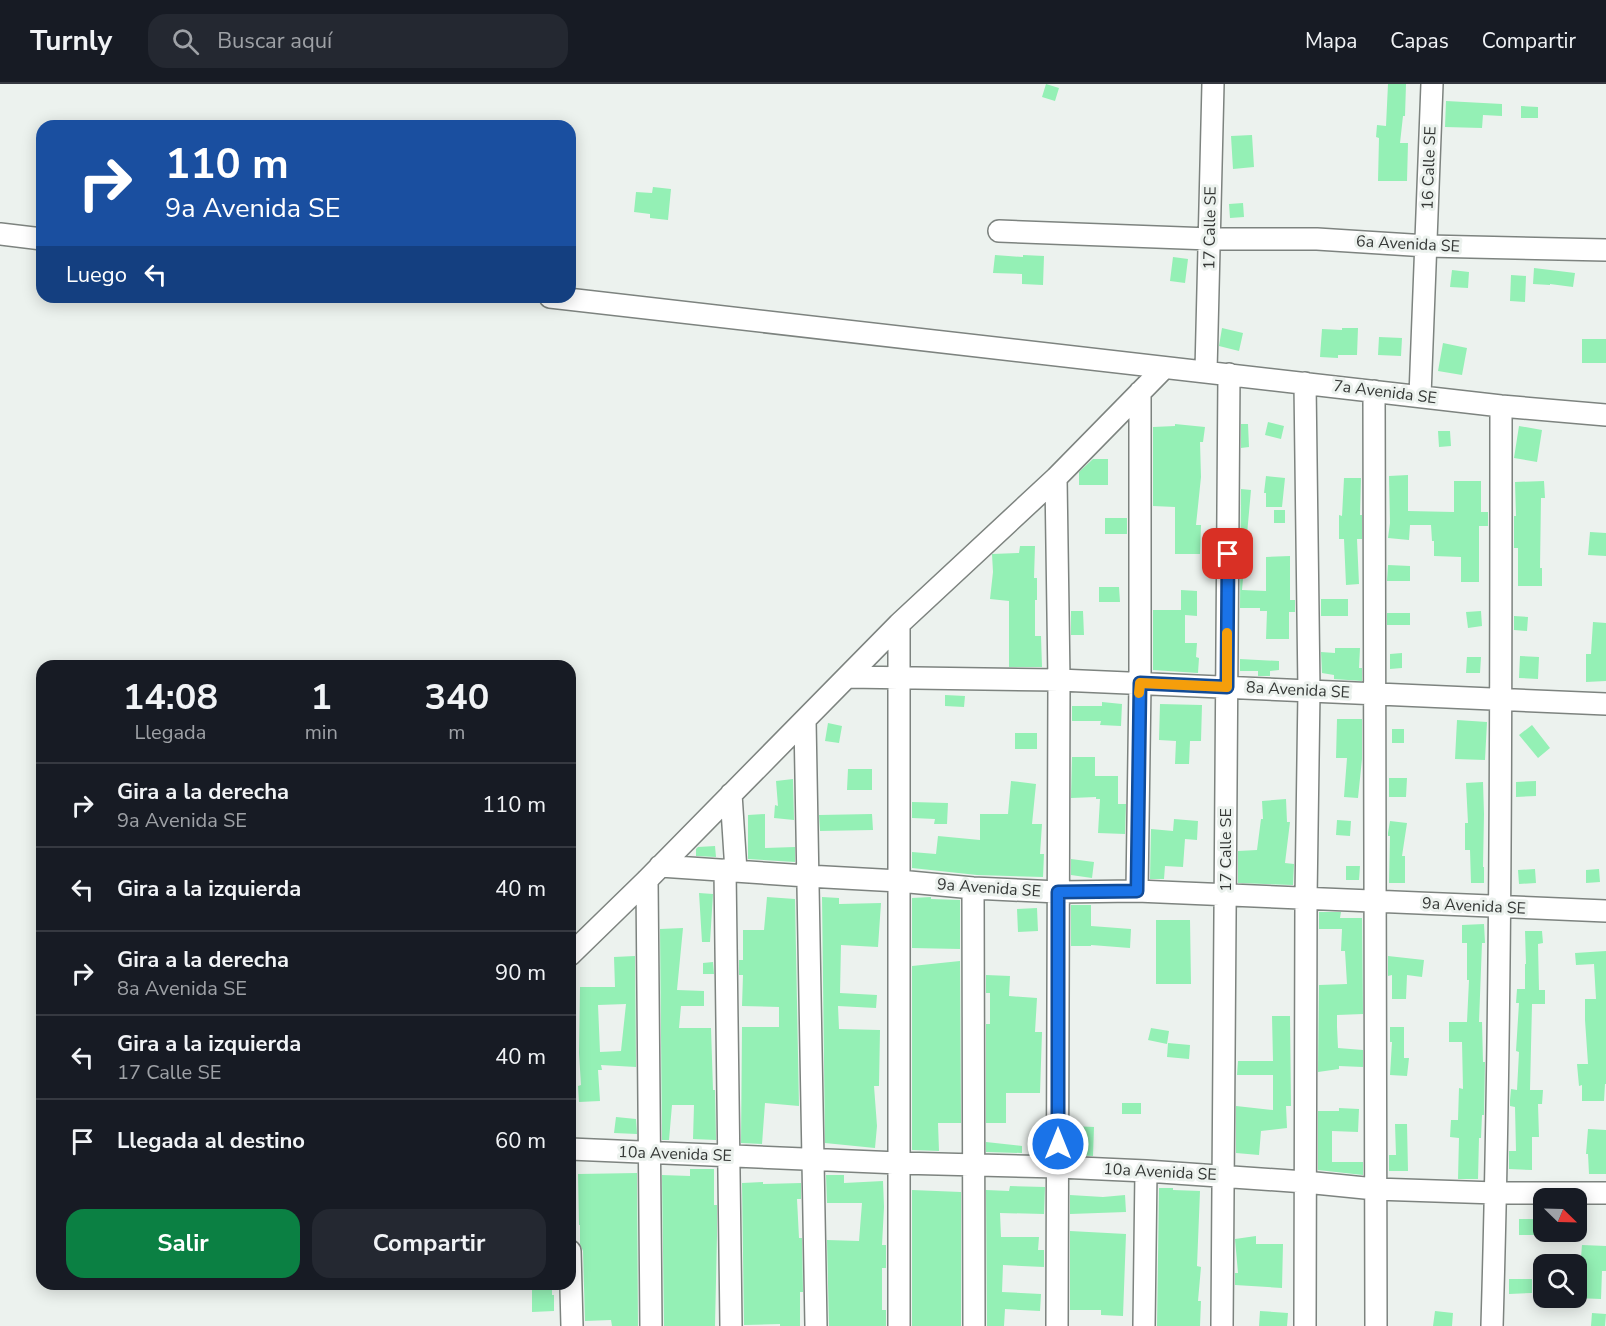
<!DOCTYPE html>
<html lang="es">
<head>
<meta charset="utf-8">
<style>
	body { margin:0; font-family:"Nunito Sans",sans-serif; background:#242831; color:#f1f3f6; height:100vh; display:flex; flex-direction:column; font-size:22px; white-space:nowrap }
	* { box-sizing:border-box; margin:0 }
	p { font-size:20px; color:#9ea1a6 }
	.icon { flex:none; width:33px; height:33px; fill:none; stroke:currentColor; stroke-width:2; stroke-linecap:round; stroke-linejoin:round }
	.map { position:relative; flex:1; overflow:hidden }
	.details { position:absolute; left:36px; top:576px; width:540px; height:630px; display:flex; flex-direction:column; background:#171b24; border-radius:18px; box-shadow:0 3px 15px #0003 }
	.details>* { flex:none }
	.guide { position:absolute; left:36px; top:36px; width:540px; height:183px; border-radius:18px; box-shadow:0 3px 15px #0003; background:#1a4fa0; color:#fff; overflow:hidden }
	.needle { width:39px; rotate:113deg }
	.tools { position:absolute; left:1533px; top:1104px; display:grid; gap:12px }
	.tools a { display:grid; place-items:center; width:54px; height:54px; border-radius:12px; background:#171b24; box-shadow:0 3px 15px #0003; font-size:30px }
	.pin { position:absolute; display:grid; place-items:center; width:51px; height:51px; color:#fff; margin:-26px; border-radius:12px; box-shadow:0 3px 9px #0006 }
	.me { position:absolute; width:66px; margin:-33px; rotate:0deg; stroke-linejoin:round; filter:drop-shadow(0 0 4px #0008) }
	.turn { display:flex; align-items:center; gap:21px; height:126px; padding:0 30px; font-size:27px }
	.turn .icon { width:78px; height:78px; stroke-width:2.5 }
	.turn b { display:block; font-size:42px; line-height:51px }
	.then { display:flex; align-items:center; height:57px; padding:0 30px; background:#0003; gap:12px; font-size:22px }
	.eta { display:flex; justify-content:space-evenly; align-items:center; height:102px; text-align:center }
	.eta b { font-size:36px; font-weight:700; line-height:42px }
	.primary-button { display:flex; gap:12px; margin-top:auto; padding:12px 30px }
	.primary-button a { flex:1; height:69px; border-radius:18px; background:#0b8043; color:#fff; font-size:24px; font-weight:700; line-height:69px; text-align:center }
	.primary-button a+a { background:#242831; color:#f1f3f6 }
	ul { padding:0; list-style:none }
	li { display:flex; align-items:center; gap:18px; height:84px; padding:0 30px; border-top:2px solid #363941 }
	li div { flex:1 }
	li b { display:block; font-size:22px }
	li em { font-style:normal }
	header { display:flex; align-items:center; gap:36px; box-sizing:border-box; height:84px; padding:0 30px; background:#171b24; border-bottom:2px solid #363941 }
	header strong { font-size:28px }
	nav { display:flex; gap:33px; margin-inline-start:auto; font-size:21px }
	.search { width:420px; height:54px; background:#242831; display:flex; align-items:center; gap:15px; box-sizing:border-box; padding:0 21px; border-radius:18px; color:#9ea1a6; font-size:22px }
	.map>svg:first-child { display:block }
	.building { fill:#94f0b5; fill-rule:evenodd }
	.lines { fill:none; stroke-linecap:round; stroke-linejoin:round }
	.minor-casing { stroke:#7d837f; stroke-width:24 }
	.minor { stroke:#fff; stroke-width:21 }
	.route-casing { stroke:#114b97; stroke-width:15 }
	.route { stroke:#1a73e8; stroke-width:10 }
	.slow { stroke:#f59e0b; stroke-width:10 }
	.labels { text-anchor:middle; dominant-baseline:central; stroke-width:6; stroke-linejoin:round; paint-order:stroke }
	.street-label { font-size:16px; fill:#353836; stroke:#ecf2ee }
</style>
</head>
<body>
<header>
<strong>Turnly</strong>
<div class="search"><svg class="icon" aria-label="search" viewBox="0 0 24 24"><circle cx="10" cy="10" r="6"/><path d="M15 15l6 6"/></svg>Buscar aquí</div>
<nav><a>Mapa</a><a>Capas</a><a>Compartir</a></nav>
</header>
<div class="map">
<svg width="1606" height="1242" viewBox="0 0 1606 1242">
	<rect width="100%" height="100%" fill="#ecf2ee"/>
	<!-- building -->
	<path class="building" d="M1046,0L1059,4L1055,17L1042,13Z
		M1388,0H1406L1405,32H1403L1400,59H1408L1407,97H1378L1379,54L1376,53L1377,41L1386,42Z
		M1446,17L1502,20V32L1483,31L1482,44L1445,43Z
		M1521,22L1538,23V34H1521Z
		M1252,51L1254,83L1233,85L1231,52Z
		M653,103L671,105L668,136L650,134V130L634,128L636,108L652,109Z
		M1243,119L1244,133L1230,134L1229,120Z
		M995,171L1023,173V171L1044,172L1043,201L1022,200V190L993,189Z
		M1173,173L1188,175L1185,199L1170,197Z
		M1534,184L1575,189L1573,203L1550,200V201L1533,200Z
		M1452,186L1469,188L1468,204L1450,203Z
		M1511,191L1526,192L1525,218L1510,217Z
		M1222,244L1243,249L1239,267L1219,262Z
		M1342,244H1358L1357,271H1338V274L1320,273L1322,245L1342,246Z
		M1379,253L1402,254L1401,272L1378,271Z
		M1582,255H1606V279H1582Z
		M1443,259L1467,264L1462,291L1438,287Z
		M1268,338L1284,342L1281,355L1265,351Z
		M1175,340L1205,343L1203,358H1200L1201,393L1196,441H1201L1200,470H1175V423L1153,422V343L1175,342Z
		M1241,340H1248L1249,363L1241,364Z
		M1519,342L1542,346L1537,378L1514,374Z
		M1438,347H1450L1451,362L1439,363Z
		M1093,375H1108V401H1079V388Z
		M1408,391V427L1454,428V397H1481V428H1488V442H1479V498H1461V473L1434,472V457H1432L1431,441H1410L1409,456L1388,454L1390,439L1389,392Z
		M1266,392L1285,394L1282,423H1266V409H1264Z
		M1344,394H1361L1360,431H1362V455H1357L1359,500L1346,501L1344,455H1339V431L1342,432Z
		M1544,397L1545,414H1541L1540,484H1542V502H1518V464H1514V432H1516L1515,398Z
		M1241,405L1251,406L1242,506L1266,507V473L1290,472V516H1295V528H1289V555H1266L1267,527H1260V524H1240Z
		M1274,426H1285V439H1274Z
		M1105,434H1127V450H1105Z
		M1590,448L1606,449V472L1588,471Z
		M1020,462H1035L1034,494H1037V516H1035V552H1041L1042,583H1009V517L990,515L993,488L992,470L1019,469Z
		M1388,481L1410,482V497H1387Z
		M1099,503H1119L1120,518H1099Z
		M1181,506L1197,507V532L1185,531V559H1197L1196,573L1199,574L1198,589L1153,586V526H1181Z
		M1321,515H1348V532H1321Z
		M1071,527H1083L1084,551H1071Z
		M1481,527L1482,542L1468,544L1466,528Z
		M1387,529H1410V541H1387Z
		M1514,532L1528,533L1527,547L1514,546Z
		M1593,538L1606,539V597L1586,598V570H1591Z
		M1335,564H1360L1359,584H1362V597L1334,595V591L1322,589L1321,568L1335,569Z
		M1402,569V584L1390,585V570Z
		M1520,572L1539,573L1538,595L1519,594Z
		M1467,573H1481L1480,589H1466Z
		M1240,575L1279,577V586L1270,587V592H1258V587H1240Z
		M945,611L965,612L964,623L945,622Z
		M1102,618L1122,620L1121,642L1100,641L1101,637H1072V622H1102Z
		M1160,620L1202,621L1201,657H1190L1189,680H1175L1176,657L1159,656Z
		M1337,635H1362V675L1358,714L1344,713L1347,674H1336Z
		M1457,636L1487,638L1485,676L1455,675Z
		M828,639L842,642L839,659L825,657Z
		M1532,641L1550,664L1538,674L1519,651Z
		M1392,645H1404V659H1392Z
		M1015,649H1037V665H1015Z
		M1072,673H1095V692H1118V720H1126L1125,750L1098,749L1100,715H1096V713L1071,714Z
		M848,685H872V706H847Z
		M1389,694H1407L1406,713H1389Z
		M793,695L794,736L774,734L775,721L778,722L776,697Z
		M1011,697L1036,700L1032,740H1042L1040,770H1044L1043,793L977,791L912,784V768L936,770L938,752L980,756V730H1008Z
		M1536,697V712L1516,713V698Z
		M1483,698L1484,730L1483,783H1484V799H1471L1470,766H1465V739H1468L1466,699Z
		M1286,715L1287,738H1290L1285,779L1294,780L1293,801L1238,799V767L1257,766L1261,735H1263L1262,717Z
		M912,718L948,719L947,740H934L935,735L912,734Z
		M765,730V764L795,763V778L748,775V731Z
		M872,730L873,746L820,747L819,731Z
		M1174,735L1198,737L1197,756L1185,755L1183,783L1165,782L1164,795H1150L1151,745L1173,747Z
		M1337,736L1351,737L1350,752L1336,751Z
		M1390,737L1407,739L1402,772H1405V799H1389L1390,752H1388V749Z
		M715,762L716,773L696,772V765L698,763Z
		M1071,775L1094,778L1092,794L1071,791Z
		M1346,782H1360L1359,796H1346Z
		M1535,785L1536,799L1519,800L1518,786Z
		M1599,785L1600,798L1586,799V786Z
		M699,809L713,810L710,858H702Z
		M767,813L795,815L799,1022L765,1019L762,1060L741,1059L742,943H779V923L742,922L743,891H739V876H743V846H764Z
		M822,813L839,814V820L881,819L878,863L841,861L840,909L877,911L876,924L838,922L839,945L880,946L879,1002H874L877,1042L875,1064L825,1059Z
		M931,813V815L960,816V865L912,864V814Z
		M1071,821H1091V842L1131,845L1130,864L1091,861V862H1071Z
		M1037,824L1038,847L1018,848L1017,825Z
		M1319,828H1341L1340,834H1362L1363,930L1337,931V943L1338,964L1363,966V983L1339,982V985L1318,988L1319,901L1347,900L1345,867H1341L1342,845H1319Z
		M1156,836H1190L1191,900H1156Z
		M1484,840L1485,859H1482L1479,938H1482L1483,978H1485L1484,1031H1482L1481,1054H1479L1478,1095H1458L1459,1054L1450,1053L1451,1036H1458L1459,1004L1463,1005L1462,958H1449V938H1467L1469,896H1467V859H1462V841Z
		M683,844L677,906L704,907V922H681L679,944H711L713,1006H715L716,1056L693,1055L694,1021H672L669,1056H662L660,845Z
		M1525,847H1542L1543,859L1538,860L1539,906H1545V920H1532L1530,1006H1543L1542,1020H1538L1539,1053H1532V1086L1509,1085V1067H1516L1515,1023L1510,1022V1016L1511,1005L1517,1006L1519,968L1516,967L1519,919H1516L1517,905H1525V880H1526Z
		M1606,867V1000H1605L1604,1017H1582V1001L1579,1002L1577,980H1588L1585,936V915H1596L1594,880L1576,881L1575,869Z
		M635,872L636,983L601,981L602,986H598L600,1017L579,1018L578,1002L581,1001L579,969L580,903H615L614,873ZM626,920L621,967L600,968L598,921Z
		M1388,872L1424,876L1422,893L1407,891L1406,915H1392V891L1388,892Z
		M960,877L961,1039H938L939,1067L912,1066V882Z
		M713,878L714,890H703V879Z
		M986,891L1010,892L1009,912L1037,914L1035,948H1042L1040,1009H1006V1039H986V940H990V909H986Z
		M1272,932H1290L1291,1022H1286L1287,1044L1261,1047L1259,1071L1236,1069V1022L1273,1026V991H1237L1238,977H1273Z
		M1390,943H1404V974H1409L1407,992L1390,991L1392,958H1390Z
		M1151,944L1169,947L1167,960L1148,956Z
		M1168,959L1190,961L1189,975L1167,973Z
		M1122,1019H1141V1030H1122Z
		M1339,1024L1359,1025L1358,1048L1332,1047V1078H1363V1091L1318,1086V1027H1339Z
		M616,1033L636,1035L637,1050L614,1049Z
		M1395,1040H1407L1408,1087H1389V1071H1396Z
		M1072,1042L1094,1043L1093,1072L1071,1071Z
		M1588,1045L1606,1046V1090H1589L1588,1070H1586Z
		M986,1058L1022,1062V1069L986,1068Z
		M690,1085H714V1121H717V1152L715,1242H664L662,1091L690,1092Z
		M637,1089L638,1242H612L611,1236L585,1237L583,1167L580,1160V1141H579L578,1090Z
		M826,1091H844V1099L883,1097L884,1123L882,1161H886V1184H882V1226H886V1242H829L827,1156L859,1157L862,1119H827Z
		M763,1098V1100L801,1099V1115H797L799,1154H802L803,1208H800V1242H780V1240L744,1241L742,1099Z
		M1010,1102L1045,1103L1044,1130L1000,1129L1001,1153H1039L1038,1166H1044V1183L1003,1181L1002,1208L1041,1210L1040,1227L1005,1225L1004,1242H987L986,1106L1009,1107Z
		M1159,1104H1173V1106L1200,1107L1197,1182L1201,1183L1198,1217H1201L1200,1242H1157Z
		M912,1106L961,1108V1242H912Z
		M1070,1111L1103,1113L1125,1111L1126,1128L1070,1130Z
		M1519,1135H1544V1151H1519Z
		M1070,1147L1126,1150L1123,1232L1101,1231V1226H1070Z
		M1256,1152V1160H1283L1282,1204L1235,1201V1189H1238L1235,1155Z
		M1582,1161L1606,1162V1187H1602L1601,1215L1576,1214V1199H1579Z
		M1509,1195H1532V1209L1509,1210Z
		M532,1200H552V1211H554V1227L532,1228Z
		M1260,1227L1288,1229L1287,1242H1259Z
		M1435,1227L1453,1229L1452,1242H1433Z
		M1592,1229L1606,1230L1605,1242H1591Z"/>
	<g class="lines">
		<!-- minor casing -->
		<g class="minor-casing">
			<path id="minor" d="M999,147L1210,155H1317L1427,162L1606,166
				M0,150L42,155
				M550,213L1501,322L1606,331
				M1206,287L1213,0
				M1374,307L1376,1242
				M1420,312L1432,0
				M1056,394L1059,596L1057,1242
				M847,593L1059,596L1606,620
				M805,636L816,1242
				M731,710L736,787
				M660,782L807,792L899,797L973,804L1058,808L1137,807L1606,827
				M725,786L731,1242
				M647,796L651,1242
				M973,804L974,1242
				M1137,807L1140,599V308
				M570,871L647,796L899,540L1056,394L1164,284
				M570,1065L899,1079L1058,1083L1146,1087L1305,1098L1375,1105L1496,1109H1606
				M570,1167L572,1242
				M899,1242V540
				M1144,1242L1146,1087
				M1222,1242L1229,290
				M1305,1242L1306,814L1309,607L1305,299
				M1492,1242C1501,935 1501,628 1501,322"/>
		</g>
		<!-- minor -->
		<use href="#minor" class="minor"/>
	</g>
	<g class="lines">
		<!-- route casing -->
		<g class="route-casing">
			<path id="route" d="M1058,1060V808L1137,807L1140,599L1227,603L1228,470"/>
		</g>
		<!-- route -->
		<use href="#route" class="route"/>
		<!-- slow -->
		<path class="slow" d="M1139,609L1140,599L1227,603V549"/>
	</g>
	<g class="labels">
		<!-- street labels -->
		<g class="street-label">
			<text transform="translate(1429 84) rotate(-88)">16 Calle SE</text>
			<text transform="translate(1210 144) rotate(-89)">17 Calle SE</text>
			<text transform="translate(1408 160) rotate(3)">6a Avenida SE</text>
			<text transform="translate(1385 308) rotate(7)">7a Avenida SE</text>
			<text transform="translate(1298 606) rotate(3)">8a Avenida SE</text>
			<text transform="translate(1226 766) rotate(-90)">17 Calle SE</text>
			<text transform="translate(989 804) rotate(4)">9a Avenida SE</text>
			<text transform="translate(1474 822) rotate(3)">9a Avenida SE</text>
			<text transform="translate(675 1070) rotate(2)">10a Avenida SE</text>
			<text transform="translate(1160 1088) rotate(3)">10a Avenida SE</text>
		</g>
	</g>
</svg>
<div class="tools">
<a><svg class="needle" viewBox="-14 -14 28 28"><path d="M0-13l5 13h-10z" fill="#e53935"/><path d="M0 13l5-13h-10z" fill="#9ea1a6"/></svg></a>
<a><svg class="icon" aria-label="search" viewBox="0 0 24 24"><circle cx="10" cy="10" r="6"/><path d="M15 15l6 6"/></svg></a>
</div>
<div class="pin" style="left:1228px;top:470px;background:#d93025"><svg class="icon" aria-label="arrive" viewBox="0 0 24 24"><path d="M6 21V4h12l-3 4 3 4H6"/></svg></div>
<svg class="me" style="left:1058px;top:1060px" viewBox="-20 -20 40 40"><circle r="17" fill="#1a73e8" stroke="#fff" stroke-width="3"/><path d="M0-11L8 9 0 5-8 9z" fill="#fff"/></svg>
<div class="guide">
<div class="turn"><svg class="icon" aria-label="right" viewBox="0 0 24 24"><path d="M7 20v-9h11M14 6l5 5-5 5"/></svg><div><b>110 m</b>9a Avenida SE</div></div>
<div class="then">Luego<svg class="icon" aria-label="left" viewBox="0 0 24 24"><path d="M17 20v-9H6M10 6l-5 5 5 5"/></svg></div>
</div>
<section class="details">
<div class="eta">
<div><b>14:08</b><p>Llegada</p></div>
<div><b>1</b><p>min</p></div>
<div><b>340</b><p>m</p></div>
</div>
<ul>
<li><svg class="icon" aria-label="right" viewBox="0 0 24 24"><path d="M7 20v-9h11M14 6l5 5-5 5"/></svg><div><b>Gira a la derecha</b><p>9a Avenida SE</p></div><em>110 m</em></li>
<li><svg class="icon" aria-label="left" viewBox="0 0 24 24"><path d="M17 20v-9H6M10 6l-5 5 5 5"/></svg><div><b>Gira a la izquierda</b></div><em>40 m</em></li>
<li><svg class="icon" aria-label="right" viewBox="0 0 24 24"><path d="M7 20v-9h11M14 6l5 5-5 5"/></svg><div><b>Gira a la derecha</b><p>8a Avenida SE</p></div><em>90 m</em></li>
<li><svg class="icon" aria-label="left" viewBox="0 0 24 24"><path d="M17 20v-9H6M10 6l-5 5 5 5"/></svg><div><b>Gira a la izquierda</b><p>17 Calle SE</p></div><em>40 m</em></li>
<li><svg class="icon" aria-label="arrive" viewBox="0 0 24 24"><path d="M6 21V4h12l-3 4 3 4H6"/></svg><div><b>Llegada al destino</b></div><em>60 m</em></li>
</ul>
<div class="primary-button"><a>Salir</a><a>Compartir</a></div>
</section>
</div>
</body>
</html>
